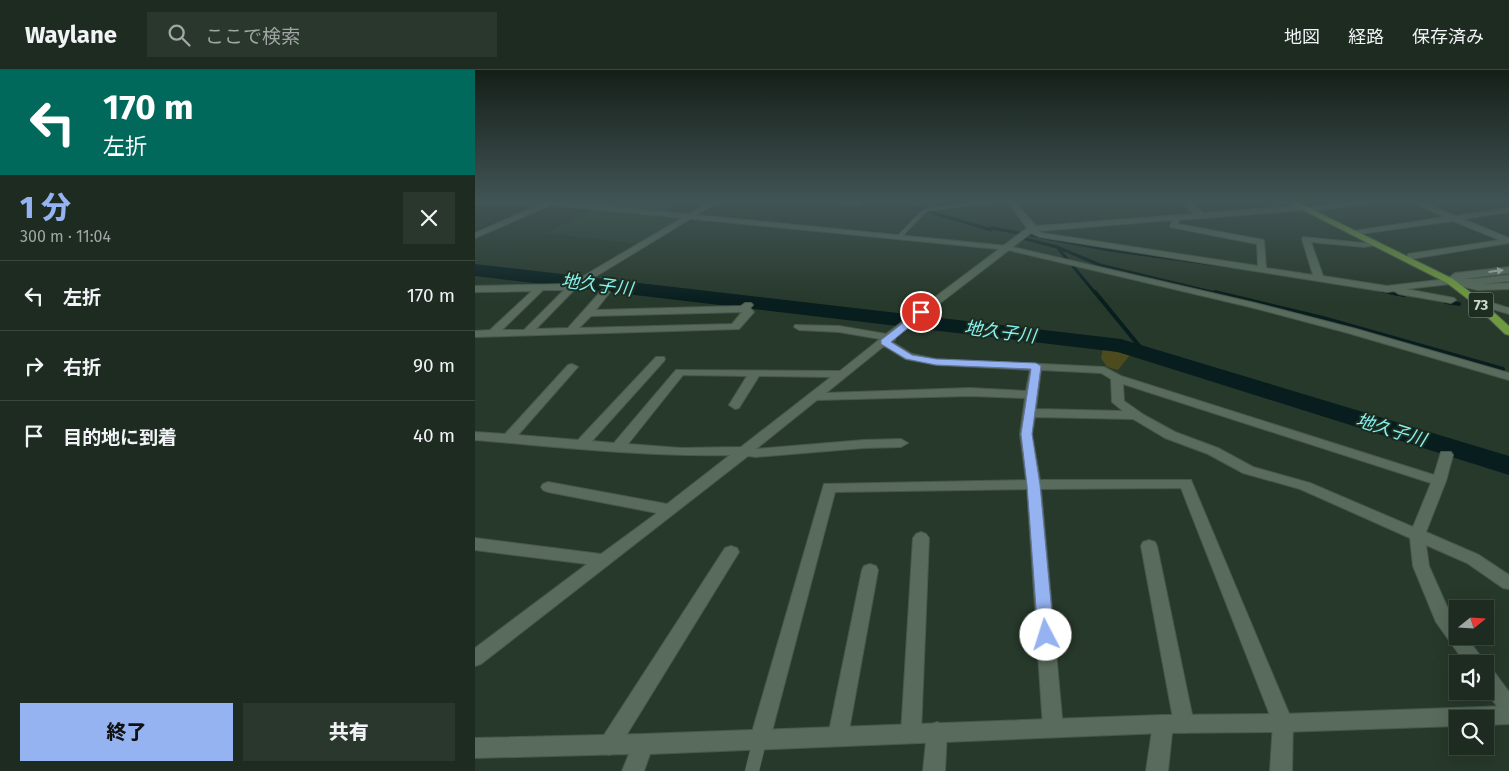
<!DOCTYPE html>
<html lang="ja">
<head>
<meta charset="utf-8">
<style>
	body { margin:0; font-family:"Fira Sans","Noto Sans JP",sans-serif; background:#2a372d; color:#f1f3f6; height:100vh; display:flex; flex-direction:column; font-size:19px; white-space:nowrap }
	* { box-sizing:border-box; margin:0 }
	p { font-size:16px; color:#a0a7a5 }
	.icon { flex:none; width:28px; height:28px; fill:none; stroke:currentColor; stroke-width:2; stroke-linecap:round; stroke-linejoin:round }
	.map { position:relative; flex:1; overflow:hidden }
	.sheet { display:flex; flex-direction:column; background:#1d2b20; width:475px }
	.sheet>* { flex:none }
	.top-card { background:#00695c; color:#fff; overflow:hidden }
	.needle { width:32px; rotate:72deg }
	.tools { position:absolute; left:974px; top:530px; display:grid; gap:10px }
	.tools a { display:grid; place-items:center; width:45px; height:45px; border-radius:0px; background:#1d2b20; box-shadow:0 5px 20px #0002,0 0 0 1px #3b473e; font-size:25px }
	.pin { position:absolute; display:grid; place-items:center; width:42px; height:42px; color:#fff; margin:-21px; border:2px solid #fff; border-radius:50%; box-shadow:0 1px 5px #0007 }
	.me { position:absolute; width:55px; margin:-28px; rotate:355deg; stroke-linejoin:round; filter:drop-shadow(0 0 4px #0008) }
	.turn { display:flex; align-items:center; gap:18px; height:105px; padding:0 20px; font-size:22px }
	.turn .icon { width:65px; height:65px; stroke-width:2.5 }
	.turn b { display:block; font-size:35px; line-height:42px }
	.round { display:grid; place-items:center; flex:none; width:52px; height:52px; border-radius:0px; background:#2a372d }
	.summary { display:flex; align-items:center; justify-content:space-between; height:85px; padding:0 20px }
	h1 { font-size:30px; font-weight:800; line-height:38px; color:#95b2f1 }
	.primary-button { display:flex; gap:10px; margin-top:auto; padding:10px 20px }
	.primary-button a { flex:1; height:58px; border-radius:0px; background:#95b2f1; color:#111; font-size:20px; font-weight:800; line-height:58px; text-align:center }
	.primary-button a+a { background:#2a372d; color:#f1f3f6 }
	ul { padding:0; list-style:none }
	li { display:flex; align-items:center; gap:15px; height:70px; padding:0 20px; border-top:1px solid #3b473e }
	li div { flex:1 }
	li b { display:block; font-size:19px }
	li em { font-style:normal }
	header { display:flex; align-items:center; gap:30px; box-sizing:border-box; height:70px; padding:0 25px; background:#1d2b20; border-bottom:1px solid #3b473e }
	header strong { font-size:24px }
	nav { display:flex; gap:28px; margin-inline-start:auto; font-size:18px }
	.search { width:350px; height:45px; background:#2a372d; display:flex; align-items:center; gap:12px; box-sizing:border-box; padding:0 18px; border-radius:0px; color:#a0a7a5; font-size:19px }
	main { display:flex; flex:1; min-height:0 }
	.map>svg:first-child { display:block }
	.built { fill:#2b4331 }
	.green { fill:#4c4b1d }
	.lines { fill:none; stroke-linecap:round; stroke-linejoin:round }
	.stream-far1 { stroke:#081e1e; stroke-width:3 }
	.stream { stroke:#081e1e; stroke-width:4 }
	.river { fill:#081e1e; fill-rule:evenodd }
	.lane-casing { stroke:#47574b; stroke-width:1 }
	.street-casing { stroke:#47574b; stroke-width:2 }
	.secondary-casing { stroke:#47574b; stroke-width:2 }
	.primary-casing { stroke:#47574b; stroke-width:2 }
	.lane { fill:#586b5c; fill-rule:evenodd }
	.street { fill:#586b5c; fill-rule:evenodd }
	.secondary { fill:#586b5c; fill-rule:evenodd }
	.primary { fill:#6f9a3f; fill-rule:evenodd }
	.wall { fill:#1b5244 }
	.shaded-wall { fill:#164237 }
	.oneway { fill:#a8b6ab }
	.route { fill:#95b2f1; stroke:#61749d }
	.labels { text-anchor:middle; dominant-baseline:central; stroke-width:4; stroke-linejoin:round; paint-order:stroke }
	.shield { fill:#1d2e21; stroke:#97a499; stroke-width:1 }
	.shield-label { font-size:15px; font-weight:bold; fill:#cbd6cd }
	.water-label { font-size:18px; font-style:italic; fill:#86f2f1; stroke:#1d2e21 }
</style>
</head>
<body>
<header>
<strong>Waylane</strong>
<div class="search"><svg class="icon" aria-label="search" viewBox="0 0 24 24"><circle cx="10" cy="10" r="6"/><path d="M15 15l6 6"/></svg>ここで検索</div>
<nav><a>地図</a><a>経路</a><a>保存済み</a></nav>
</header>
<main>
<section class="sheet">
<div class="top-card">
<div class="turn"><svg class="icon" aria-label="left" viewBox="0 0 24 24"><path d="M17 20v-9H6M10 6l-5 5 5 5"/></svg><div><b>170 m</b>左折</div></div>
</div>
<div class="summary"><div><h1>1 分</h1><p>300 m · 11:04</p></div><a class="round"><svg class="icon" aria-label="close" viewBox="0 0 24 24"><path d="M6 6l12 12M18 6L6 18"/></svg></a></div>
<ul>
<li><svg class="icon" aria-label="left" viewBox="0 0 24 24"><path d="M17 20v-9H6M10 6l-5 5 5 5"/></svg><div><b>左折</b></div><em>170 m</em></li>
<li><svg class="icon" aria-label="right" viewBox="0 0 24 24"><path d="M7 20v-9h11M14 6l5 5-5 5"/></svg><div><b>右折</b></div><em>90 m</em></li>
<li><svg class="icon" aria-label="arrive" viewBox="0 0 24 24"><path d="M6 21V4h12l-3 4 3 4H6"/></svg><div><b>目的地に到着</b></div><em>40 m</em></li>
</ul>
<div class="primary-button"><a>終了</a><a>共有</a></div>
</section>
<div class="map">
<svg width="1034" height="701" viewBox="0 0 1034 701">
	<rect width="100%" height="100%" fill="#27392b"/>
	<!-- built -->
	<path class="built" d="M117,141L205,149L165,174L70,163Z"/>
	<!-- green -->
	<path class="green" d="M628,279L655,285L643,300L632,297L626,288Z"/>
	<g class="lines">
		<!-- stream-far1 -->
		<path class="stream-far1" d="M422,132L516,160
			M514,159L517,158L634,180L752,196
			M543,167L582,177L621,224
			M582,177L625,195L745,224
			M907,221L921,224"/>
		<!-- stream -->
		<path class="stream" d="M620,222L670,283
			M740,222L848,248L1028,299
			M914,222L929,225
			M971,232L984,234"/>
		<!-- river -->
		<path class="river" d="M0,194L646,269L1034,386V405L643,282L0,206Z"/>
		<!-- lane casing -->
		<g class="lane-casing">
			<path id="lane" d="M0,132H76L77,133L74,135H0Z
				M503,132H522L453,141L450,143L426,168L421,167L446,141L450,139Z
				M285,662L290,664L292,669L284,701H270L278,669L280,664Z"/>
		</g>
		<!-- street casing -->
		<g class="street-casing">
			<path id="street" d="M234,132H243L100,219L61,259L93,258L127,220L130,219L135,222L121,240L266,236L270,233H276L278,235L275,238L279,242L264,259L0,267V261L15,260L57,221L0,222V216L95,214ZM68,220H89L49,260H27ZM267,242L257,254L104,258L116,246Z
				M361,132H387L383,136Z
				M533,132H540L561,156L719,144L707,132H715L728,143L825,136H828V140L704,150L703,154L789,170L791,198L838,205L827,169L828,167L889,173L902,171V175L889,177L836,172L848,206L912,216L972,209L980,203L1034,197V203L981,210L1003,214L1034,213V219L1003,220L975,214L931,219L979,228L981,230L976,233L924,224L919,221L912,222L565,167L556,163L421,267L420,270L416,271L437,284L461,289L629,297L646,306L959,405L966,382H976L978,385L971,411L951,462L1004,485L1034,505V519L1028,518L992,493L951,475L954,496L977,548L982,555V566H991L1011,594L1010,597V594H991L961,552L938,496L935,468L825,419L768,403L733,384L690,368L658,349L560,347L557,364L565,410H716L818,653L817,701H795L798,653L706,418L566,419L588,658L585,665L578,667L571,665L568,658L552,419L360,422L295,669L292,676L285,679L278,676L275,669L349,414L551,410L545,364L550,328L495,326L342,330L281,379L389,370L426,369L433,373L426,377L389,378L281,387L273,386L6,594L0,596V578L112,494L0,480V468L126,484L182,443L73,422L68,420L66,417L68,414L73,412L192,434L255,385C170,387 85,377 0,370V362L30,364L93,295L97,294L103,297L101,299L43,365L103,370L181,287H189L190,289L189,291L117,371L139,373L201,300L365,301L405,269L364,262L324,260L319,257L320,255L364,256L411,264L552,158ZM697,150L695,157L782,174L783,196L567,163L564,161ZM409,276L430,289L461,295L555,300L551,321L495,318L351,323ZM566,300L626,303L636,309L637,332L648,341L561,339ZM208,305L272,306L254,335L260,339L264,338L284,306L356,307L266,377L206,378L153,374ZM648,314L956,413L938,457L835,413L778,397L743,378L700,362L669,345L649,331Z
				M873,132H896L832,142L828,140L832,138Z
				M937,132H947L980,146L1034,138V142L988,149L1034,168V173L936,189L933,188V184L1025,170L978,151L878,165L874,163L878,161L970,147Z
				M1001,228L1034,238V244L998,233L996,231Z
				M446,462L451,464L454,468L446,663L443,670L436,673L429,670L426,663L438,468L441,464Z
				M674,470L680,472L682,476L719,654L716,661L709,663L702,661L699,654L666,476L668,472Z
				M256,476L262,478L264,482L141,682L134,685L127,682L124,675L127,668L250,478Z
				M395,494L401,496L403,500L373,666L370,673L363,676L356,673L353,666L387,500L389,496Z
				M1010,597L1017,599L1034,622V646L1027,643L1010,620Z
				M688,645L695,647L698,654L693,701H671L678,654L681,647Z
				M462,652L469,655L472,662L470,701H448L452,662L455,655Z"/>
		</g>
		<!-- secondary casing -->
		<g class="secondary-casing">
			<path id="secondary" d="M70,132H91L533,176L780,233L881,259L1034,303V310L873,263L775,237L533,180L76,135L0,168V163Z
				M1034,205V211C1019,212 982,220 970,211L975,208L997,209Z
				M1034,636V654L1010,655V649H982V656L808,662L688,663L175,684L169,701H147L154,684L0,688V668L168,664L688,645L808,644Z"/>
		</g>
		<!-- primary casing -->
		<g class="primary-casing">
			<path id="primary" d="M812,132H822L978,209L1004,229L1034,256V265L1030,264L998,233L972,213Z"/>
		</g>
		<!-- lane -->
		<use href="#lane" class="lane"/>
		<!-- street -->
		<use href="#street" class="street"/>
		<!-- secondary -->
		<use href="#secondary" class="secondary"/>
		<!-- primary -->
		<use href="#primary" class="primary"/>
	</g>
	<!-- wall -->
	<path class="wall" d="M96,132H199L200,136L192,141Z"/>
	<!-- shaded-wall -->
	<path class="shaded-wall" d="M189,132H199L200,136L192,141Z"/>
	<!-- one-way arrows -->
	<defs><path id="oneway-solid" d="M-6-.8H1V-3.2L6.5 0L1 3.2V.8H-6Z" transform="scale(1.25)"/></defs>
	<use class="oneway" href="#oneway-solid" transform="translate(1021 201) rotate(-7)"/>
	<!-- sky -->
	<linearGradient id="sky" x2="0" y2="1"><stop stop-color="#151f18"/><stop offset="0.57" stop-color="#415455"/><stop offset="1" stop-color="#415455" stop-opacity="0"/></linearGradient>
	<rect width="1034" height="231" fill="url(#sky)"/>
	<!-- route -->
	<path class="route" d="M446,239L451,242L450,244L416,272L437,285L461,289L561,293L566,296L557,364L565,415L579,565L576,569L571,571L565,569L563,565L552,415L546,364L556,299L461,295L431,289L406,274V270Z"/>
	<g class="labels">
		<!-- shield labels -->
		<rect class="shield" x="993.5" y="222.5" width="25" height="25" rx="4"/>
		<g class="shield-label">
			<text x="1006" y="235">73</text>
		</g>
		<!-- water labels -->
		<g class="water-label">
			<text transform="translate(122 215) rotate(7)">地久子川</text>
			<text transform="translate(525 262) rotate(7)">地久子川</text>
			<text transform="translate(916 360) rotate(17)">地久子川</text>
		</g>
	</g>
</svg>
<div class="tools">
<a><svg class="needle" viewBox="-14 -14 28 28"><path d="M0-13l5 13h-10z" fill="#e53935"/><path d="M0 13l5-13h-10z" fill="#a0a7a5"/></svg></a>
<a><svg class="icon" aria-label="sound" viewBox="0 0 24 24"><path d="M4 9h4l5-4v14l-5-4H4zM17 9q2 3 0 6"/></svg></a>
<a><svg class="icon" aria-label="search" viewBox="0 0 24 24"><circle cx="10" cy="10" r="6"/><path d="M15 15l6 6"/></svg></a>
</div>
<div class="pin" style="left:446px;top:242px;background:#d93025"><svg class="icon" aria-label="arrive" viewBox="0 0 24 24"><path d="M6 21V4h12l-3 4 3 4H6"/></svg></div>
<svg class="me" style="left:571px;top:565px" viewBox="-20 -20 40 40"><circle r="19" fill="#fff"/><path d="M0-13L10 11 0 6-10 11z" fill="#95b2f1"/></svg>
</div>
</main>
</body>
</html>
